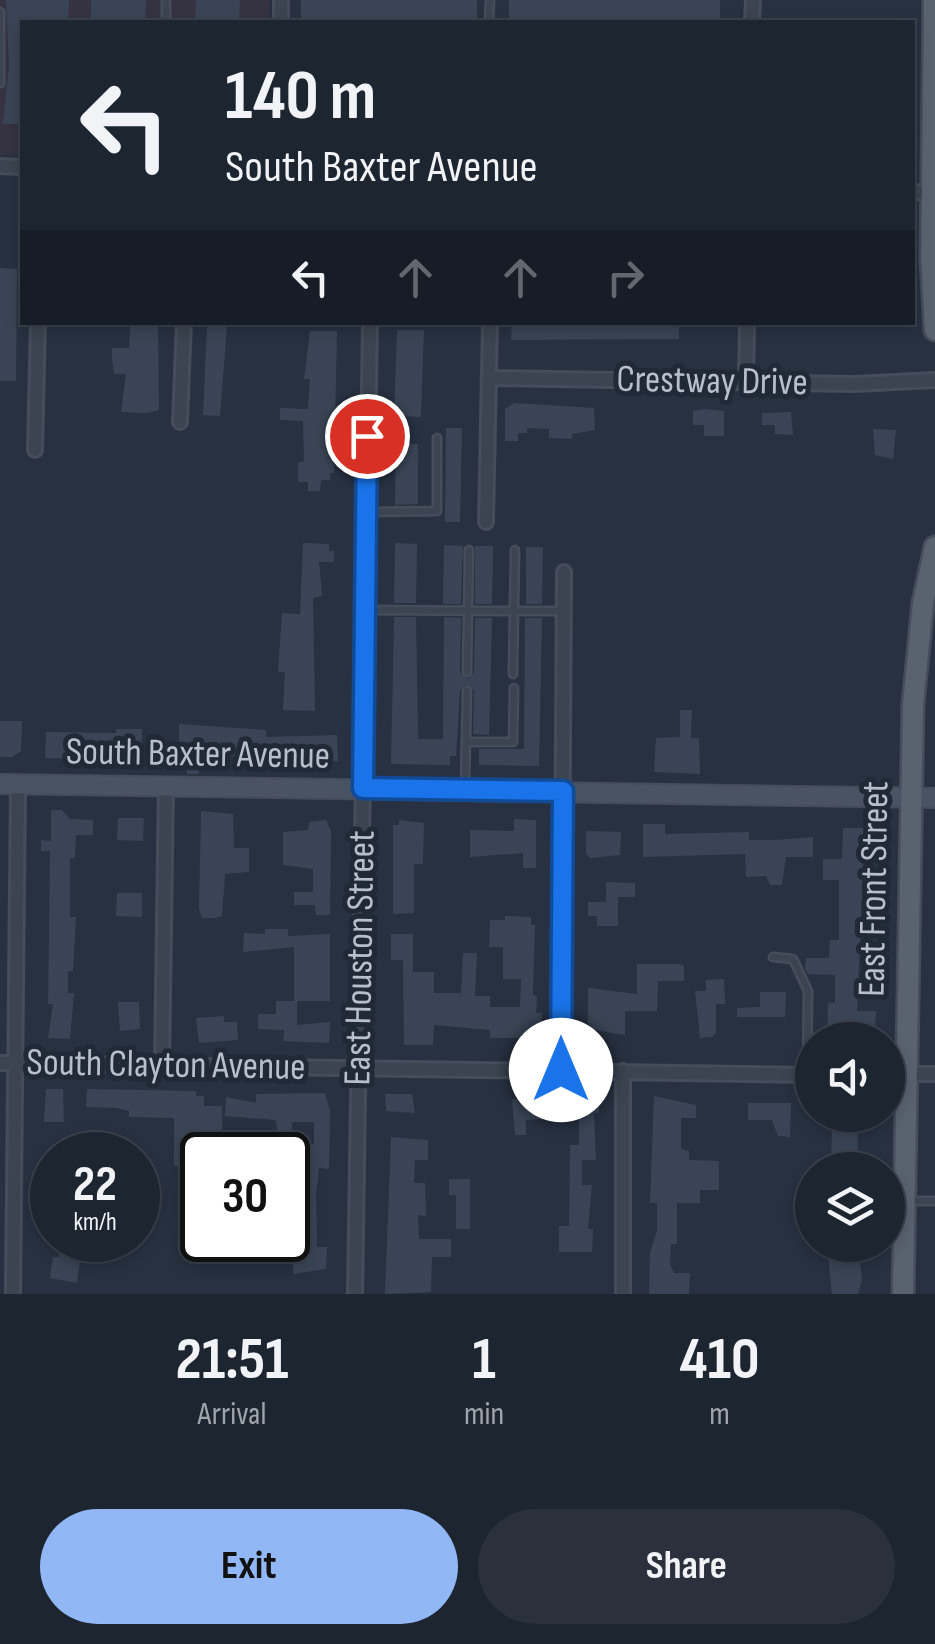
<!DOCTYPE html>
<html lang="en">
<head>
<meta charset="utf-8">
<style>
	body { margin:0; font-family:"Sofia Sans Condensed",sans-serif; background:#2a313d; color:#f1f3f6; height:100vh; display:flex; flex-direction:column; font-size:38px; white-space:nowrap }
	* { box-sizing:border-box; margin:0 }
	p { font-size:32px; color:#a0a5ab }
	.icon { flex:none; width:55px; height:55px; fill:none; stroke:currentColor; stroke-width:2; stroke-linecap:round; stroke-linejoin:round }
	.map { position:relative; height:1294px; overflow:hidden }
	.drawer { display:flex; flex-direction:column; background:#1d2531; flex:1 }
	.drawer>* { flex:none }
	.hud { position:absolute; left:20px; top:20px; width:895px; height:305px; border-radius:0px; box-shadow:0 5px 15px #0003,0 0 0 2px #3b424d; background:#1d2531; color:#f1f3f6; overflow:hidden }
	.tools { position:absolute; left:795px; top:1022px; display:grid; gap:20px }
	.tools a { display:grid; place-items:center; width:110px; height:110px; border-radius:50%; background:#1d2531; box-shadow:0 5px 15px #0003,0 0 0 2px #3b424d; font-size:50px }
	.speed { position:absolute; left:30px; top:1132px; display:flex; gap:20px; font-size:50px; font-weight:700; text-align:center }
	.speed>* { display:grid; place-content:center; width:130px; height:130px; border-radius:50%; background:#1d2531; box-shadow:0 5px 15px #0003,0 0 0 2px #3b424d; line-height:1 }
	.speed small { font-size:25px; font-weight:400 }
	.speed .limit { border:5px solid #111; border-radius:15px; background:#fff; color:#111 }
	.pin { position:absolute; display:grid; place-items:center; width:85px; height:85px; color:#fff; margin:-42px; border:5px solid #fff; border-radius:50%; box-shadow:0 2px 10px #0007 }
	.me { position:absolute; width:110px; margin:-55px; rotate:0deg; stroke-linejoin:round; filter:drop-shadow(0 0 8px #0008) }
	.turn { display:flex; align-items:center; gap:35px; height:210px; padding:0 40px; font-size:45px }
	.turn .icon { width:130px; height:130px; stroke-width:2.5 }
	.turn b { display:block; font-size:70px; line-height:85px }
	.lanes { display:flex; align-items:center; height:95px; padding:0 40px; background:#0003; justify-content:center; gap:50px; direction:ltr }
	.lanes .off { opacity:.35 }
	.eta { display:flex; justify-content:space-evenly; align-items:center; height:170px; text-align:center }
	.eta b { font-size:60px; font-weight:700; line-height:70px }
	.action { display:flex; gap:20px; margin-top:auto; padding:20px 40px }
	.action a { flex:1; height:115px; border-radius:60px; background:#92b7f5; color:#111; font-size:40px; font-weight:700; line-height:115px; text-align:center }
	.action a+a { background:#2a313d; color:#f1f3f6 }
	.map>svg:first-child { display:block }
	.medical { fill:#353342 }
	.building { fill:#394556 }
	.lines { fill:none; stroke-linecap:round; stroke-linejoin:round }
	.lane-casing { stroke:#454d5a; stroke-width:11 }
	.street-casing { stroke:#454d5a; stroke-width:18 }
	.secondary-casing { stroke:#454d5a; stroke-width:22 }
	.primary-casing { stroke:#454d5a; stroke-width:25 }
	.lane { stroke:#3b4450; stroke-width:6 }
	.street { stroke:#3b4450; stroke-width:12 }
	.secondary { stroke:#495363; stroke-width:18 }
	.primary { stroke:#596370; stroke-width:20 }
	.route-casing { stroke:#114b97; stroke-width:25 }
	.route { stroke:#1a73e8; stroke-width:18 }
	.labels { text-anchor:middle; dominant-baseline:central; stroke-width:10; stroke-linejoin:round; paint-order:stroke }
	.street-label { font-size:38px; fill:#b8bfcb; stroke:#202936 }
</style>
</head>
<body>
<div class="map">
<svg width="935" height="1294" viewBox="0 0 935 1294">
	<rect width="100%" height="100%" fill="#273141"/>
	<!-- medical -->
	<path class="medical" d="M0,0H270L269,22H22V156L0,155Z"/>
	<!-- building -->
	<path class="building" d="M6,0H69L68,22H22V119L18,118V124H3L9,65Z
		M91,0H146L145,22H91Z
		M196,0H240L239,22H195Z
		M301,0H477V22L301,19Z
		M509,0H720V22H509Z
		M0,268L17,269L16,381H0Z
		M135,322L158,323L159,410L147,413L121,412L126,374H114L112,360V348H129L130,325Z
		M512,322H679V339L511,340Z
		M207,325L227,326L220,416L203,415Z
		M397,330H424L421,417L394,416Z
		M310,331H337L334,473H330V480H321L320,491H308V482H298V463L304,461L303,421L280,420V408L308,409L310,379H304Z
		M514,403L594,408L595,430L572,434V439L549,438V429L527,428V433H518V441H505V409Z
		M705,409L724,411V436H704V425H693V411Z
		M791,412L793,435L775,434V425H762V413Z
		M446,428H462L460,522H445Z
		M873,429L896,430L893,459L875,455Z
		M396,443L418,444V504L395,505Z
		M303,543L329,544V551H334V562H319L322,596L313,598L315,711L283,710L285,672H278L282,613L300,614Z
		M395,543L417,544L416,603H394Z
		M444,545L463,546L461,604H443Z
		M475,546H493L492,604H475Z
		M526,547H543L542,604H526Z
		M394,617H416L418,739H443L444,617L461,618L460,672L468,679L474,672L475,618H492L489,735L473,734L474,690L465,685L460,691L456,756H450V765L391,764Z
		M525,618H542L539,766L479,765V749H524Z
		M680,710H692L691,738H699L700,774L654,772L656,738L680,737Z
		M0,721H22L21,751L12,757H0Z
		M179,724L266,730V737L337,735L338,761H315V756L265,761L230,756V760H199V774H187V756H179Z
		M116,729H142V747L136,758L94,753L84,759L45,758L46,732L116,733Z
		M51,810H62L70,819L93,820V835H76L75,858H70V917H76L73,971H68V993H74L70,1039L48,1038L53,1004H48L50,851H41V840L51,841Z
		M201,811L233,814L234,848H249V872L225,874L222,916L215,918H202L199,909Z
		M118,818H144L143,841L117,840Z
		M514,819L536,820V868H523V853L470,857V830L514,831Z
		M326,820L331,831L330,915H316L315,905H294V892H313V869L283,865V832L308,830L309,822Z
		M399,820L424,823L423,864H414V913L393,914V825H399Z
		M643,824H665V834L749,832V840H775L813,837V857H786L782,885H770L766,876L746,877L745,854L643,857Z
		M843,828H865L857,1011H876L875,1030H868V1037L860,1040L827,1038L828,1002L835,1003V975L808,974L805,969L806,958H829L830,940H839V880H823V859H842Z
		M586,831L621,832L620,855L590,858L586,854Z
		M606,882L635,883V897H618V926H597V916H588V902H606Z
		M117,893H142V917L116,916Z
		M505,916L531,917V925H535L533,995L537,996L536,1013H542L541,1038H490V1030L434,1025L433,1045H404L403,960H391V934H413V972H434V993H461L463,953H477L475,996H490V1007H520L521,979H503V947H489L490,920H505Z
		M265,929H288V936L330,934V1001H294V947L243,952L244,933L265,934Z
		M637,964H680L684,966V981H658L657,1011H625V1035L588,1029V988L637,994Z
		M724,979L725,1004H716V1033L712,1037L700,1038L695,991H706V980Z
		M760,992H786L785,1017H737V1008L760,1007Z
		M276,1001H297V1025L330,1022L329,1043L283,1041L284,1030L258,1029V1014H276Z
		M118,1002H139L140,1029L120,1031Z
		M224,1016V1022H237L238,1040L199,1043L196,1018Z
		M46,1089H63L64,1122H44Z
		M87,1089L196,1091V1096H204V1106H222V1136L190,1133V1166H174V1118L129,1117V1111L116,1108L86,1107Z
		M599,1092V1113H594L596,1160H582V1185H592L588,1229H593L592,1252H559V1226H569L570,1145H579V1116L526,1120V1135H515L512,1099Z
		M325,1093L330,1111L329,1169L319,1168L316,1195L317,1247H327L326,1269L293,1274L294,1228H288V1194H303V1171H295V1144H314V1122H292V1130H277L276,1120L225,1116L226,1097L256,1103V1094Z
		M385,1094H412L415,1113L386,1111Z
		M654,1096L696,1105V1118H681V1149L689,1151V1160L719,1161V1190H700V1203H677V1244H671L670,1264L674,1273H690L689,1294H649L650,1253L657,1230V1203H650Z
		M748,1103H791L790,1137L778,1136L772,1120H748Z
		M832,1124L858,1127L857,1170H831Z
		M391,1137L428,1140V1160H415L414,1183H425L426,1216L418,1215L419,1239H451V1257H432L431,1292L385,1294Z
		M449,1179H470V1229H456V1195H449Z
		M60,1240H83L77,1283L50,1278L53,1257H59Z
		M827,1245H858L862,1280L858,1294H832Z"/>
	<g class="lines">
		<!-- lane casing -->
		<g class="lane-casing">
			<path id="lane" d="M0,12V83
				M166,22V0
				M489,22L490,0
				M366,512L437,511V438
				M515,550L514,611H562
				M368,610L514,611L513,674
				M467,672L469,550
				M466,742H513L514,688
				M465,788L467,691
				M773,957L793,959L808,991L807,1074
				M911,1201H935"/>
		</g>
		<!-- street casing -->
		<g class="street-casing">
			<path id="street" d="M281,22V0
				M752,22L753,0
				M0,166L22,167
				M912,192L935,193
				M489,378L855,384L935,380
				M746,381L747,322
				M180,422L184,322
				M35,450L38,322
				M486,522L490,322
				M0,1063L812,1075
				M162,1064L166,786
				M561,1070L564,572
				M888,1074H935
				M13,1294L18,785
				M355,1294L370,322
				M623,1294V1071"/>
		</g>
		<!-- secondary casing -->
		<g class="secondary-casing">
			<path id="secondary" d="M0,784L935,798"/>
		</g>
		<!-- primary casing -->
		<g class="primary-casing">
			<path id="primary" d="M934,0L931,259L935,330
				M903,1294L913,704L923,603L935,547"/>
		</g>
		<!-- lane -->
		<use href="#lane" class="lane"/>
		<!-- street -->
		<use href="#street" class="street"/>
		<!-- secondary -->
		<use href="#secondary" class="secondary"/>
		<!-- primary -->
		<use href="#primary" class="primary"/>
	</g>
	<g class="lines">
		<!-- route casing -->
		<g class="route-casing">
			<path id="route" d="M367,436L363,788L563,791L561,1070"/>
		</g>
		<!-- route -->
		<use href="#route" class="route"/>
	</g>
	<g class="labels">
		<!-- street labels -->
		<g class="street-label">
			<text transform="translate(712 381) rotate(1)">Crestway Drive</text>
			<text transform="translate(198 754) rotate(1)">South Baxter Avenue</text>
			<text transform="translate(874 889) rotate(-89)">East Front Street</text>
			<text transform="translate(360 958) rotate(-89)">East Houston Street</text>
			<text transform="translate(166 1065) rotate(1)">South Clayton Avenue</text>
		</g>
	</g>
</svg>
<div class="tools">
<a><svg class="icon" aria-label="sound" viewBox="0 0 24 24"><path d="M4 9h4l5-4v14l-5-4H4zM17 9q2 3 0 6"/></svg></a>
<a><svg class="icon" aria-label="layers" viewBox="0 0 24 24"><path d="M12 4l9 5-9 5-9-5zM3 14l9 5 9-5"/></svg></a>
</div>
<div class="speed"><div>22<small>km/h</small></div><div class="limit">30</div></div>
<div class="pin" style="left:367px;top:436px;background:#d93025"><svg class="icon" aria-label="arrive" viewBox="0 0 24 24"><path d="M6 21V4h12l-3 4 3 4H6"/></svg></div>
<svg class="me" style="left:561px;top:1070px" viewBox="-20 -20 40 40"><circle r="19" fill="#fff"/><path d="M0-13L10 11 0 6-10 11z" fill="#1a73e8"/></svg>
<div class="hud">
<div class="turn"><svg class="icon" aria-label="left" viewBox="0 0 24 24"><path d="M17 20v-9H6M10 6l-5 5 5 5"/></svg><div><b>140 m</b>South Baxter Avenue</div></div>
<div class="lanes"><svg class="icon" aria-label="left" viewBox="0 0 24 24"><path d="M17 20v-9H6M10 6l-5 5 5 5"/></svg><svg class="icon off" aria-label="ahead" viewBox="0 0 24 24"><path d="M12 20V5M6 11l6-6 6 6"/></svg><svg class="icon off" aria-label="ahead" viewBox="0 0 24 24"><path d="M12 20V5M6 11l6-6 6 6"/></svg><svg class="icon off" aria-label="right" viewBox="0 0 24 24"><path d="M7 20v-9h11M14 6l5 5-5 5"/></svg></div>
</div>
</div>
<section class="drawer">
<div class="eta">
<div><b>21:51</b><p>Arrival</p></div>
<div><b>1</b><p>min</p></div>
<div><b>410</b><p>m</p></div>
</div>
<div class="action"><a>Exit</a><a>Share</a></div>
</section>
</body>
</html>
